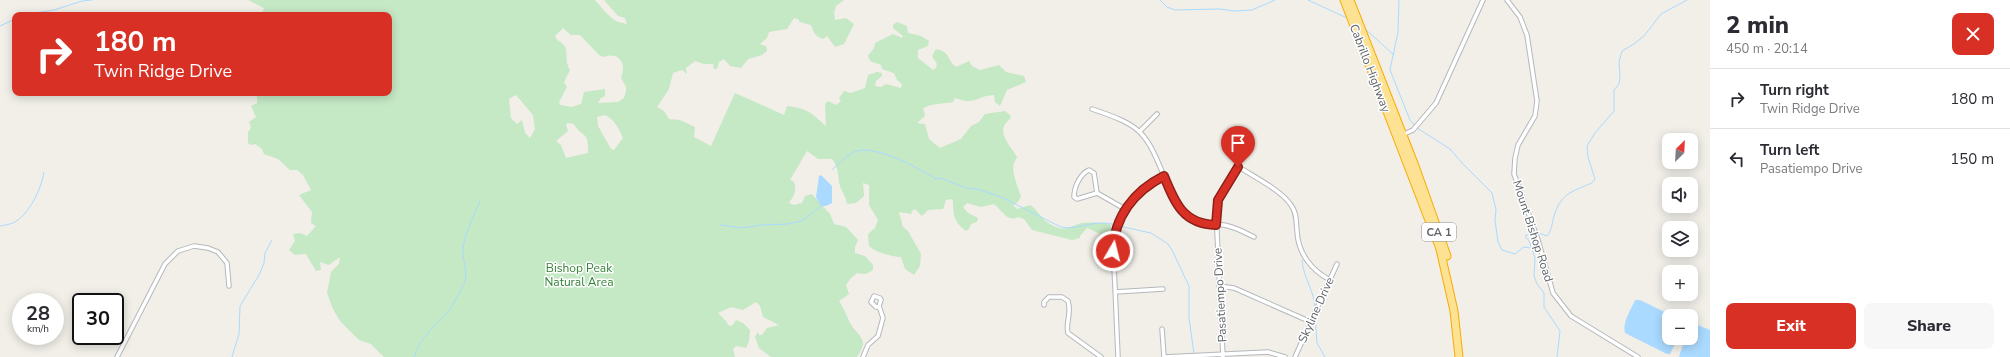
<!DOCTYPE html>
<html lang="en">
<head>
<meta charset="utf-8">
<style>
	body { margin:0; font-family:"Nunito Sans",sans-serif; background:#f7f7f7; color:#2b2b33; height:100vh; display:flex; flex-direction:column; font-size:15px; white-space:nowrap }
	* { box-sizing:border-box; margin:0 }
	p { font-size:13px; color:#7c7c81 }
	.icon { flex:none; width:22px; height:22px; fill:none; stroke:currentColor; stroke-width:2; stroke-linecap:round; stroke-linejoin:round }
	.map { position:relative; flex:1; overflow:hidden }
	.side { display:flex; flex-direction:column; background:#fff; width:300px }
	.side>* { flex:none }
	.hud { position:absolute; left:12px; top:12px; width:380px; height:84px; border-radius:8px; box-shadow:0 2px 10px #0003; background:#d93025; color:#fff; overflow:hidden }
	.needle { width:26px; rotate:24deg }
	.fabs { position:absolute; left:1662px; top:133px; display:grid; gap:8px }
	.fabs a { display:grid; place-items:center; width:36px; height:36px; border-radius:8px; background:#fff; box-shadow:0 2px 10px #0003; font-size:20px }
	.speed { position:absolute; left:12px; top:293px; display:flex; gap:8px; font-size:20px; font-weight:700; text-align:center }
	.speed>* { display:grid; place-content:center; width:52px; height:52px; border-radius:50%; background:#fff; box-shadow:0 2px 10px #0003; line-height:1 }
	.speed small { font-size:10px; font-weight:400 }
	.speed .limit { border:2px solid #111; border-radius:6px; background:#fff; color:#111 }
	.pin { position:absolute; display:grid; place-items:center; width:34px; height:34px; color:#fff; margin:-41px -17px; border-radius:50% 50% 50% 0; rotate:-45deg; box-shadow:0 0 4px #0007 }
	.pin .icon { rotate:45deg }
	.me { position:absolute; width:44px; margin:-22px; rotate:8deg; stroke-linejoin:round; filter:drop-shadow(0 0 3px #0008) }
	.turn { display:flex; align-items:center; gap:14px; height:84px; padding:0 16px; font-size:18px }
	.turn .icon { width:52px; height:52px; stroke-width:2.5 }
	.turn b { display:block; font-size:28px; line-height:34px }
	.round { display:grid; place-items:center; flex:none; width:42px; height:42px; border-radius:8px; background:#f7f7f7 }
	.headline { display:flex; align-items:center; justify-content:space-between; height:68px; padding:0 16px }
	h1 { font-size:24px; font-weight:800; line-height:30px }
	.primary-button { display:flex; gap:8px; margin-top:auto; padding:8px 16px }
	.primary-button a { flex:1; height:46px; border-radius:8px; background:#d93025; color:#fff; font-size:16px; font-weight:800; line-height:46px; text-align:center }
	.primary-button a+a { background:#f7f7f7; color:#2b2b33 }
	ul { padding:0; list-style:none }
	li { display:flex; align-items:center; gap:12px; height:60px; padding:0 16px; border-top:1px solid #e1e1e2 }
	li div { flex:1 }
	li b { display:block; font-size:15px }
	li em { font-style:normal }
	main { display:flex; flex:1; min-height:0 }
	.map>svg:first-child { display:block }
	.green { fill:#c5e8c5; fill-rule:evenodd }
	.water { fill:#aadaff }
	.lines { fill:none; stroke-linecap:round; stroke-linejoin:round }
	.stream { stroke:#aadaff; stroke-width:1 }
	.street-casing { stroke:#b5b8bc; stroke-width:5.5 }
	.highway-casing { stroke:#f9ab00; stroke-width:9 }
	.street { stroke:#fff; stroke-width:3.5 }
	.highway { stroke:#fde293; stroke-width:7 }
	.route-casing { stroke:#8d1f18; stroke-width:10 }
	.route { stroke:#d93025; stroke-width:7 }
	.labels { text-anchor:middle; dominant-baseline:central; stroke-width:3; stroke-linejoin:round; paint-order:stroke }
	.shield { fill:#fff; stroke:#8f9295; stroke-width:1 }
	.shield-label { font-size:11px; font-weight:bold; fill:#5f6368 }
	.street-label { font-size:12px; fill:#5f6368; stroke:#fff }
	.park-label { font-size:12px; fill:#348238; stroke:#fff }
</style>
</head>
<body>
<main>
<div class="map">
<svg width="1710" height="357" viewBox="0 0 1710 357">
	<rect width="100%" height="100%" fill="#f1efe8"/>
	<!-- green -->
	<path class="green" d="M248,0H595C600,6 611,19 618,22C622,23 623,22 627,25L625,18L618,16L604,0H844L836,6L834,13L835,20L846,18L854,24L844,44L835,47L827,36L823,39C815,36 814,33 811,25L800,22L798,19L794,18L787,29L769,32L767,38L760,44L766,46L767,51L762,55L748,59L741,68L730,66L724,59L719,62L717,69H714L713,64H704L695,61L686,68L687,74L682,70L673,73L669,89L657,107L664,111L669,119L680,120L695,127L694,137L711,146L735,93L784,115L787,106C809,109 810,112 826,126L825,104L828,101L836,105L841,101L839,98L844,91L851,93L865,88L868,75L877,72L882,73V76L876,81L875,86L881,87L886,84L901,88L902,84L897,80L894,73L882,69L881,65L870,61L868,56L874,48L875,43L893,34L902,38L903,36L893,28V25L897,22L907,26L908,33L921,36L929,41L928,46L918,50V58L933,70L936,68L937,64L932,56L936,49C951,52 946,59 956,67L969,61L972,66L980,70L999,65L1006,72L1024,76L1026,82L1007,90L1000,106L995,102L994,95C975,96 977,106 955,98L953,102C942,104 933,103 923,108L925,116L917,123L925,124L929,139L940,148L961,139L971,126L979,122L985,114L1005,111L1011,116C1010,120 1006,122 1004,126C1000,137 1012,148 1017,157C1016,159 1015,161 1014,163C1011,171 1018,187 1021,197L1017,203L1013,205L1017,209L1030,205C1038,210 1041,219 1050,224C1064,232 1066,228 1079,224C1085,221 1104,223 1110,224L1112,233L1110,238L1087,228L1080,236V238L1072,240L1032,230L1024,219L1018,217C1007,223 1002,210 994,204L981,207L967,203L963,207L968,213L978,218L977,222L971,224L969,229L966,231C954,222 953,215 953,201L951,199L946,200L943,209L928,210L922,216L915,209L912,211L911,214L899,212L903,227L908,231L921,254L920,266L914,275L905,269L901,257C893,257 875,252 869,246L868,234L875,228L878,220L869,205V185L863,183L864,196L856,203L847,204C846,197 842,192 840,186C837,175 840,170 832,159H818L807,151L790,180L794,182C797,190 794,196 789,203L794,205L802,203L805,196L812,194L830,214L834,224L846,227L858,240L855,247V253L865,256L873,265V270L866,274L857,273L851,278L846,285L849,294L839,301C844,309 846,313 849,321C857,337 871,338 857,357H771L759,348L755,337L758,332L759,335H762L767,328L779,325L763,317L760,306L756,302L743,310L731,307L718,313L727,322L728,325L732,326L736,320L743,323L750,330L749,341L746,348L736,346L733,349L735,357H384L371,344L359,340L340,321L333,309L327,293L331,272L339,264L340,257L329,265L320,262L321,270L316,271L306,254L295,255L289,250L295,241L293,234L300,233L307,236L316,226L311,223L312,212L299,195L311,190L303,175L297,170H290L278,159L264,154L262,149L255,144L251,145L248,143V132L251,128L249,122L256,117L251,106L257,103V93H389V15H255L263,11L264,8ZM563,28L571,35H580L599,55L603,57C619,51 627,63 621,78C626,87 628,86 624,98L618,102L598,103L601,98L605,96V89L584,92L581,104L572,107L560,105L559,102L567,87L564,82L570,70C562,57 573,48 557,40L555,36ZM516,95L533,115L535,129L530,138L525,133L522,120L517,124L511,118L509,99ZM605,115C615,120 619,129 623,138L614,150L611,149L598,126L597,117ZM568,123L574,124C582,139 589,129 588,153L566,158L561,145L556,141L568,131L566,124Z"/>
	<!-- water -->
	<path class="water" d="M821,175L832,186V203L826,206H821L816,197L819,176Z
		M1635,300H1640L1673,316H1669V338H1678L1670,354H1667L1625,333C1622,322 1631,310 1635,300Z
		M1695,324L1710,330V357H1679L1685,338H1691V328Z"/>
	<g class="lines">
		<!-- stream -->
		<path class="stream" d="M1160,0L1167,7L1175,10L1220,9L1234,11L1252,10L1275,0
			M1308,0L1347,18
			M1399,0L1398,32L1390,70L1410,120L1415,126
			M21,15L54,10L82,1L92,0
			M0,26L15,19
			M1364,28L1394,55
			M1417,128L1450,149L1463,164L1492,193L1496,210L1495,220L1498,242L1502,250L1515,254L1524,247L1531,248
			M832,170C839,163 846,156 854,152C873,143 919,168 936,179L941,178L966,188L977,189L1001,197L1061,227C1079,231 1094,218 1116,225
			M721,225L742,228L761,225L788,224L802,221L821,206
			M0,226C6,225 13,224 18,220C31,210 42,187 44,172
			M1119,226L1151,233L1168,244L1172,250L1189,286V318L1194,354
			M1532,233L1525,236L1529,241L1535,258L1534,276L1537,284L1544,293V307L1560,331L1557,357
			M1539,233L1547,236C1552,230 1552,223 1554,216C1561,193 1573,191 1592,183L1595,179L1588,157L1587,146L1595,133L1614,111V90L1619,84L1620,76L1619,62L1622,51L1634,44L1644,36L1661,14L1687,0
			M1302,260C1303,278 1315,291 1315,309
			M1315,316L1317,343L1325,357
			M232,357L239,334L240,306L259,275L264,263L265,253L272,240
			M414,357C419,337 436,326 449,311C450,309 463,286 464,284C469,272 462,260 463,248C465,232 474,216 480,201"/>
		<!-- street casing -->
		<g class="street-casing">
			<path id="street" d="M1507,0L1520,17L1527,35L1537,101L1535,116L1518,145L1515,158L1514,174L1538,240L1553,293L1571,316L1638,357
				M1092,109C1143,126 1146,132 1166,181C1170,192 1174,204 1183,213C1197,226 1212,222 1228,226C1237,228 1246,233 1254,237
				M1140,131L1157,114
				M1402,135L1413,130L1436,103L1483,0
				M1089,170L1094,173L1097,193L1077,199L1074,197C1074,187 1080,174 1089,170Z
				M1097,193L1125,209
				M1219,286L1234,288L1311,322
				M1115,292L1163,289
				M1044,305V302L1049,297H1062L1068,301C1072,314 1065,324 1068,333L1101,357
				M1162,329L1164,357
				M117,357L165,264L178,251L194,246L208,248L218,252L227,263L229,286
				M863,357L868,345L878,336L883,318L879,306L881,300L880,298L874,296L871,302L876,307L879,306
				M1118,357C1117,334 1116,310 1115,287C1112,236 1112,201 1164,176
				M1164,357L1268,352L1285,357
				M1223,357L1216,211L1220,196L1239,167C1254,177 1281,190 1291,205C1297,213 1296,222 1297,231C1298,253 1311,270 1330,280
				M1295,357L1337,264"/>
		</g>
		<!-- highway casing -->
		<g class="highway-casing">
			<path id="highway" d="M1344,0L1440,249L1454,311L1459,357
				M1350,0L1415,166L1447,256"/>
		</g>
		<!-- street -->
		<use href="#street" class="street"/>
		<!-- highway -->
		<use href="#highway" class="highway"/>
	</g>
	<g class="lines">
		<!-- route casing -->
		<g class="route-casing">
			<path id="route" d="M1113,251C1114,217 1134,191 1164,176C1175,203 1183,224 1216,225L1218,200L1238,167"/>
		</g>
		<!-- route -->
		<use href="#route" class="route"/>
	</g>
	<g class="labels">
		<!-- shield labels -->
		<rect class="shield" x="1422" y="223" width="34" height="18" rx="3"/>
		<g class="shield-label">
			<text x="1439" y="232">CA 1</text>
		</g>
		<!-- street labels -->
		<g class="street-label">
			<text transform="translate(1370 68) rotate(69)">Cabrillo Highway</text>
			<text transform="translate(1533 231) rotate(72)">Mount Bishop Road</text>
			<text transform="translate(1220 295) rotate(-93)">Pasatiempo Drive</text>
			<text transform="translate(1316 310) rotate(-66)">Skyline Drive</text>
		</g>
		<!-- park labels -->
		<g class="park-label">
			<text x="579" y="268">Bishop Peak<tspan x="579" dy="14">Natural Area</tspan></text>
		</g>
	</g>
</svg>
<div class="fabs">
<a><svg class="needle" viewBox="-14 -14 28 28"><path d="M0-13l5 13h-10z" fill="#e53935"/><path d="M0 13l5-13h-10z" fill="#7c7c81"/></svg></a>
<a><svg class="icon" aria-label="sound" viewBox="0 0 24 24"><path d="M4 9h4l5-4v14l-5-4H4zM17 9q2 3 0 6"/></svg></a>
<a><svg class="icon" aria-label="layers" viewBox="0 0 24 24"><path d="M12 4l9 5-9 5-9-5zM3 14l9 5 9-5"/></svg></a>
<a>+</a>
<a>−</a>
</div>
<div class="speed"><div>28<small>km/h</small></div><div class="limit">30</div></div>
<div class="pin" style="left:1238px;top:167px;background:#d93025"><svg class="icon" aria-label="arrive" viewBox="0 0 24 24"><path d="M6 21V4h12l-3 4 3 4H6"/></svg></div>
<svg class="me" style="left:1113px;top:251px" viewBox="-20 -20 40 40"><circle r="17" fill="#d93025" stroke="#fff" stroke-width="3"/><path d="M0-11L8 9 0 5-8 9z" fill="#fff"/></svg>
<div class="hud">
<div class="turn"><svg class="icon" aria-label="right" viewBox="0 0 24 24"><path d="M7 20v-9h11M14 6l5 5-5 5"/></svg><div><b>180 m</b>Twin Ridge Drive</div></div>
</div>
</div>
<section class="side">
<div class="headline"><div><h1>2 min</h1><p>450 m · 20:14</p></div><a class="round" style="background:#d93025;color:#fff"><svg class="icon" aria-label="close" viewBox="0 0 24 24"><path d="M6 6l12 12M18 6L6 18"/></svg></a></div>
<ul>
<li><svg class="icon" aria-label="right" viewBox="0 0 24 24"><path d="M7 20v-9h11M14 6l5 5-5 5"/></svg><div><b>Turn right</b><p>Twin Ridge Drive</p></div><em>180 m</em></li>
<li><svg class="icon" aria-label="left" viewBox="0 0 24 24"><path d="M17 20v-9H6M10 6l-5 5 5 5"/></svg><div><b>Turn left</b><p>Pasatiempo Drive</p></div><em>150 m</em></li>
</ul>
<div class="primary-button"><a>Exit</a><a>Share</a></div>
</section>
</main>
</body>
</html>
